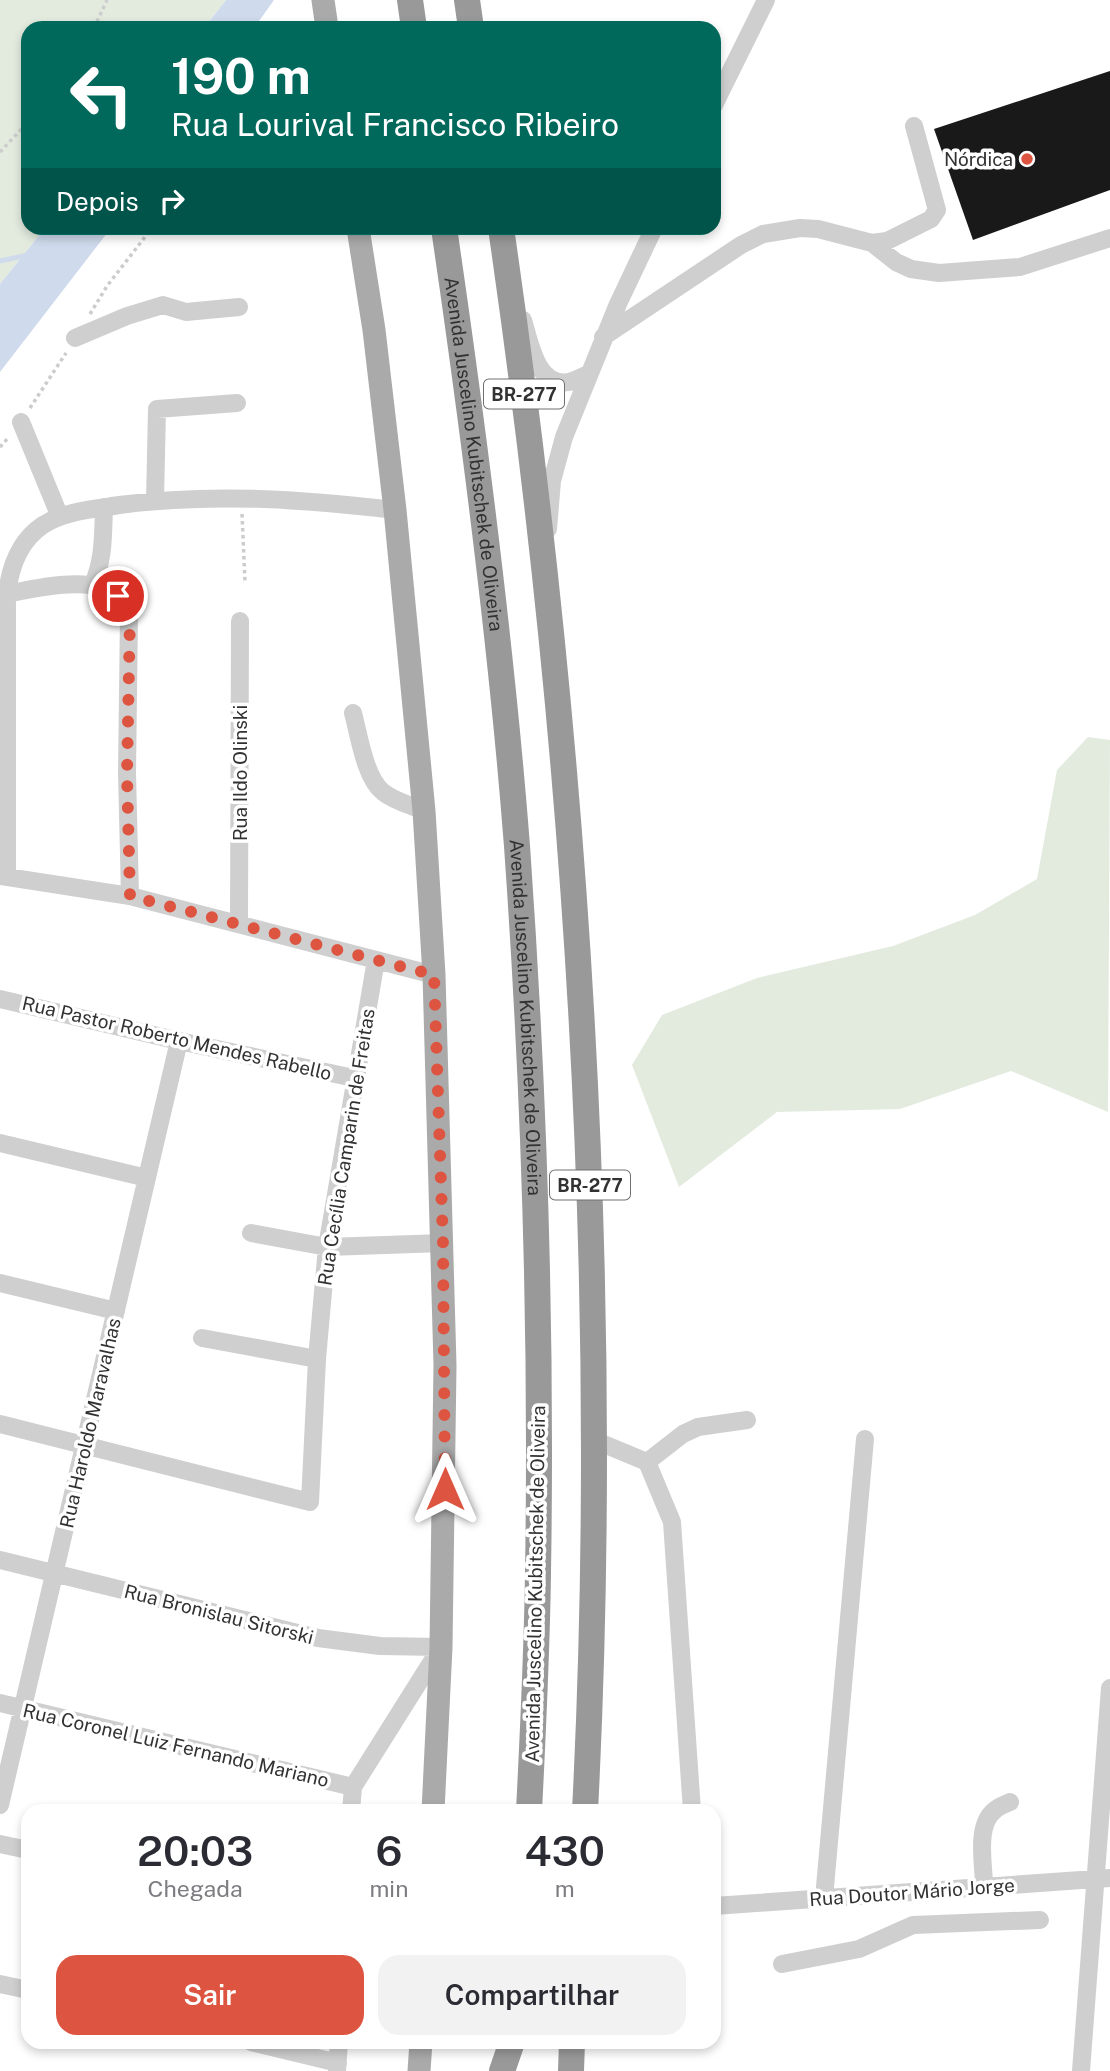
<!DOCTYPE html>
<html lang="pt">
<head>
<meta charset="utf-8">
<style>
	body { margin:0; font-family:"Public Sans",sans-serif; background:#f2f2f3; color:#2b2b33; height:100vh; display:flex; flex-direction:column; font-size:26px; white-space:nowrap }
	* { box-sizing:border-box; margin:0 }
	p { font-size:23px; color:#7c7c81 }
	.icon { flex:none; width:38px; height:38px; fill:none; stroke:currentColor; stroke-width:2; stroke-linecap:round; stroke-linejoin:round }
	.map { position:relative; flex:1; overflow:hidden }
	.panel { position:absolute; left:21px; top:1804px; width:700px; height:245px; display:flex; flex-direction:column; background:#fff; border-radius:21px; box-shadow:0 4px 10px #0003 }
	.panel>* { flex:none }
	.top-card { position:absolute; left:21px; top:21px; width:700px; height:214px; border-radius:21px; box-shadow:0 4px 10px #0003; background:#00695c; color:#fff; overflow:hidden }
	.pin { position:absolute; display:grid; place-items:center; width:60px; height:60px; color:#fff; margin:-30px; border:4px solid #fff; border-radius:50%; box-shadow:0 2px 7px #0007 }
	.me { position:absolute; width:77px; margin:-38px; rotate:0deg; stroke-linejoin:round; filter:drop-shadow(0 0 5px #0008) }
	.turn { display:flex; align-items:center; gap:24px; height:147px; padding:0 35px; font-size:32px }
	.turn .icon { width:91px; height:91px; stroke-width:2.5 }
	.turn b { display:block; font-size:49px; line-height:60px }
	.then { display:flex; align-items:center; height:66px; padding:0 35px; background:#0003; gap:14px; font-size:26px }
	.eta { display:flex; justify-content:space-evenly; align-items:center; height:119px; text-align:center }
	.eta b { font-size:42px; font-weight:600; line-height:49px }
	.cta { display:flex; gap:14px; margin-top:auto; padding:14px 35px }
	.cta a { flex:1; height:80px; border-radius:21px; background:#dd5540; color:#fff; font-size:28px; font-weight:600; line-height:80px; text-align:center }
	.cta a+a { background:#f2f2f3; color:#2b2b33 }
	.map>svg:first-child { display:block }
	.green { fill:#e3ebdf }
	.water { fill:#cfdbec }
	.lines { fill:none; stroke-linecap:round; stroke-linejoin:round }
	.stream { stroke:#cfdbec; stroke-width:5 }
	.building { fill:#191919 }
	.path { stroke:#ccc; stroke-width:3.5; stroke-dasharray:3.5 3.5; stroke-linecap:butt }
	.minor { stroke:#cfcfcf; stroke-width:18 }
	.major { stroke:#aaa; stroke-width:23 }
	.highway { stroke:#999; stroke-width:26 }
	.route { stroke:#dd5540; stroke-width:12; stroke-dasharray:0 21.6 }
	.poi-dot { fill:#dd5540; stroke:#fff; stroke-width:2.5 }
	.labels { text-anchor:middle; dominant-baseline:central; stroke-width:7; stroke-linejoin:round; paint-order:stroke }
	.shield { fill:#fff; stroke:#707070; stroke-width:2 }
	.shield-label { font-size:18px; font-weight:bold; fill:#323232 }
	.poi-label { font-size:19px; fill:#323232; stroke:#fff; text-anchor:end }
	.street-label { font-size:19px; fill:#323232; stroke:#fff }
</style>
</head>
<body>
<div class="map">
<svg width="1110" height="2071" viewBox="0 0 1110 2071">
	<rect width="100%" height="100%" fill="#fff"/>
	<!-- green -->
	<path class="green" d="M0,0H226L204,28H28V228H45L0,284Z
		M1088,737L1110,740L1108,1112L1011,1071L900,1109L777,1112L679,1187L632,1065L662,1015L757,978L893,946L975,915L1037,879L1057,770Z"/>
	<!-- water -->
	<path class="water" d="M226,0H274L254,28H204Z
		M45,228H111L0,372V284Z"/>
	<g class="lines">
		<!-- stream -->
		<path class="stream" d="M0,261L28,255"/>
	</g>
	<!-- building -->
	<path class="building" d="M1110,71V190L973,240L934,129Z"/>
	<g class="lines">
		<!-- path -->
		<path class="path" d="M94,28L107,0
			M0,152L28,122
			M90,314L107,286L152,228
			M30,408L66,353
			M0,447L9,437
			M242,514L245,582"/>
		<!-- minor -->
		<path class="minor" d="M714,105L766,0
			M872,243L896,262L911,269L939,273L1020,267L1110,238
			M523,320C530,343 537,388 569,382C576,380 584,376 590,373
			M603,337L741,245L763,234L800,228L818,229L872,243L887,241L931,219L937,210L914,126
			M75,338L127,316L163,305L186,312L239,307
			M21,422L60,517
			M155,500L157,409L237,403
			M548,529L552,481L564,437L618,304L654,228
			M93,584C104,559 103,534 104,507
			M7,594C39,587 118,568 129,614L127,773L130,896
			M353,713C359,735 365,778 383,792C394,801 410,805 424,811
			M0,876L130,896L434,975
			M7,877V594C10,567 19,541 43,525C64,511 95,509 119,505C211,493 303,499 395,510
			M239,924L240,621
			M0,999L179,1041L354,1078
			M0,1143L147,1178
			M251,1233L327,1247L443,1243
			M0,1283L116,1311
			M202,1338L317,1359
			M0,1424L310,1502L317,1359L327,1247L376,960
			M594,1440L647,1462L672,1522L692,1811
			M647,1462L683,1434L698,1427L747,1420
			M0,1560L318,1638L380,1646L441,1647
			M0,1703L353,1787
			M0,1805L179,1041
			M351,1811L353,1787L441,1647
			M0,1844L28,1850
			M984,1886C984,1865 975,1825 995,1810C999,1806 1006,1804 1010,1802
			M824,1898L865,1439
			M714,1906L1110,1878
			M782,1964L859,1949L913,1925L1040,1920
			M0,1984L28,1990
			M251,2042L338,2063
			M337,2071L339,2042
			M1081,2071L1110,1688"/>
		<!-- major -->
		<path class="major" d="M323,0L327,28
			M358,228L374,330L395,510L424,811L434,975L445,1365L441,1647L433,1811
			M419,2071L421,2042"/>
		<!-- highway -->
		<g class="highway">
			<path d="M410,0L414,28"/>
			<path d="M467,0L471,28"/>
			<path id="s1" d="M444,228C474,433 501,639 517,846C534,1087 542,1330 538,1572C537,1652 533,1732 529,1811"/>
			<path d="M501,228C577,752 612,1282 585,1811"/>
			<path d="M502,2071L512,2042"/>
			<path d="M571,2071L572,2042"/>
		</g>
	</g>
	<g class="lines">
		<!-- route -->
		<path class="route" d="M118,596L124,601L130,614L127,774L130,896L434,975L443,1243L445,1489"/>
	</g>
	<!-- markers -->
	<circle class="poi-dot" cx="1027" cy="159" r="7"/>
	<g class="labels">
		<!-- shield labels -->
		<g class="shield">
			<rect x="484" y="379.5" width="80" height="29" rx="5"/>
			<rect x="550" y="1170.5" width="80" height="29" rx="5"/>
		</g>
		<g class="shield-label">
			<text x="524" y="394">BR-277</text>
			<text x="590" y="1185">BR-277</text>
		</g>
		<!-- poi labels -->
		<g class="poi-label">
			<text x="1013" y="159">Nórdica</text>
		</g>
		<!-- street labels -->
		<g class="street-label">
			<text stroke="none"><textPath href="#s1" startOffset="228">Avenida Juscelino Kubitschek de Oliveira</textPath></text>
			<text transform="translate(240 773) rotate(-90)">Rua Ildo Olinski</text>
			<text stroke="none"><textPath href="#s1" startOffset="794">Avenida Juscelino Kubitschek de Oliveira</textPath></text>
			<text transform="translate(177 1038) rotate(13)">Rua Pastor Roberto Mendes Rabello</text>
			<text transform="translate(346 1147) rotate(-81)">Rua Cecília Camparin de Freitas</text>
			<text transform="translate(90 1423) rotate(-77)">Rua Haroldo Maravalhas</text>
			<text transform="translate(535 1584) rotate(-89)">Avenida Juscelino Kubitschek de Oliveira</text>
			<text transform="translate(219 1614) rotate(14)">Rua Bronislau Sitorski</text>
			<text transform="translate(176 1745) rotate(13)">Rua Coronel Luiz Fernando Mariano</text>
			<text transform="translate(912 1892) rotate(-4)">Rua Doutor Mário Jorge</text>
		</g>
	</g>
</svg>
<div class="pin" style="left:118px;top:596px;background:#d93025"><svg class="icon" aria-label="arrive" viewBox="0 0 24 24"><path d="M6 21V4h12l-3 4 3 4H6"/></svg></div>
<svg class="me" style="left:445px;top:1489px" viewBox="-20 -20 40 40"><path d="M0-17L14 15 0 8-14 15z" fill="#dd5540" stroke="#fff" stroke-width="4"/></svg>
<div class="top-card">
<div class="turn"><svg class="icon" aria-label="left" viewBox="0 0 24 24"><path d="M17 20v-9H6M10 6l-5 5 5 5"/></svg><div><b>190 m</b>Rua Lourival Francisco Ribeiro</div></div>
<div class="then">Depois<svg class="icon" aria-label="right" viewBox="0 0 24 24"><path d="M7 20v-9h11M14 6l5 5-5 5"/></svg></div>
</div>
<section class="panel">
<div class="eta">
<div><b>20:03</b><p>Chegada</p></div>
<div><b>6</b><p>min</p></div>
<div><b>430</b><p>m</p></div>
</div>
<div class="cta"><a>Sair</a><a>Compartilhar</a></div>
</section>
</div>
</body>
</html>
